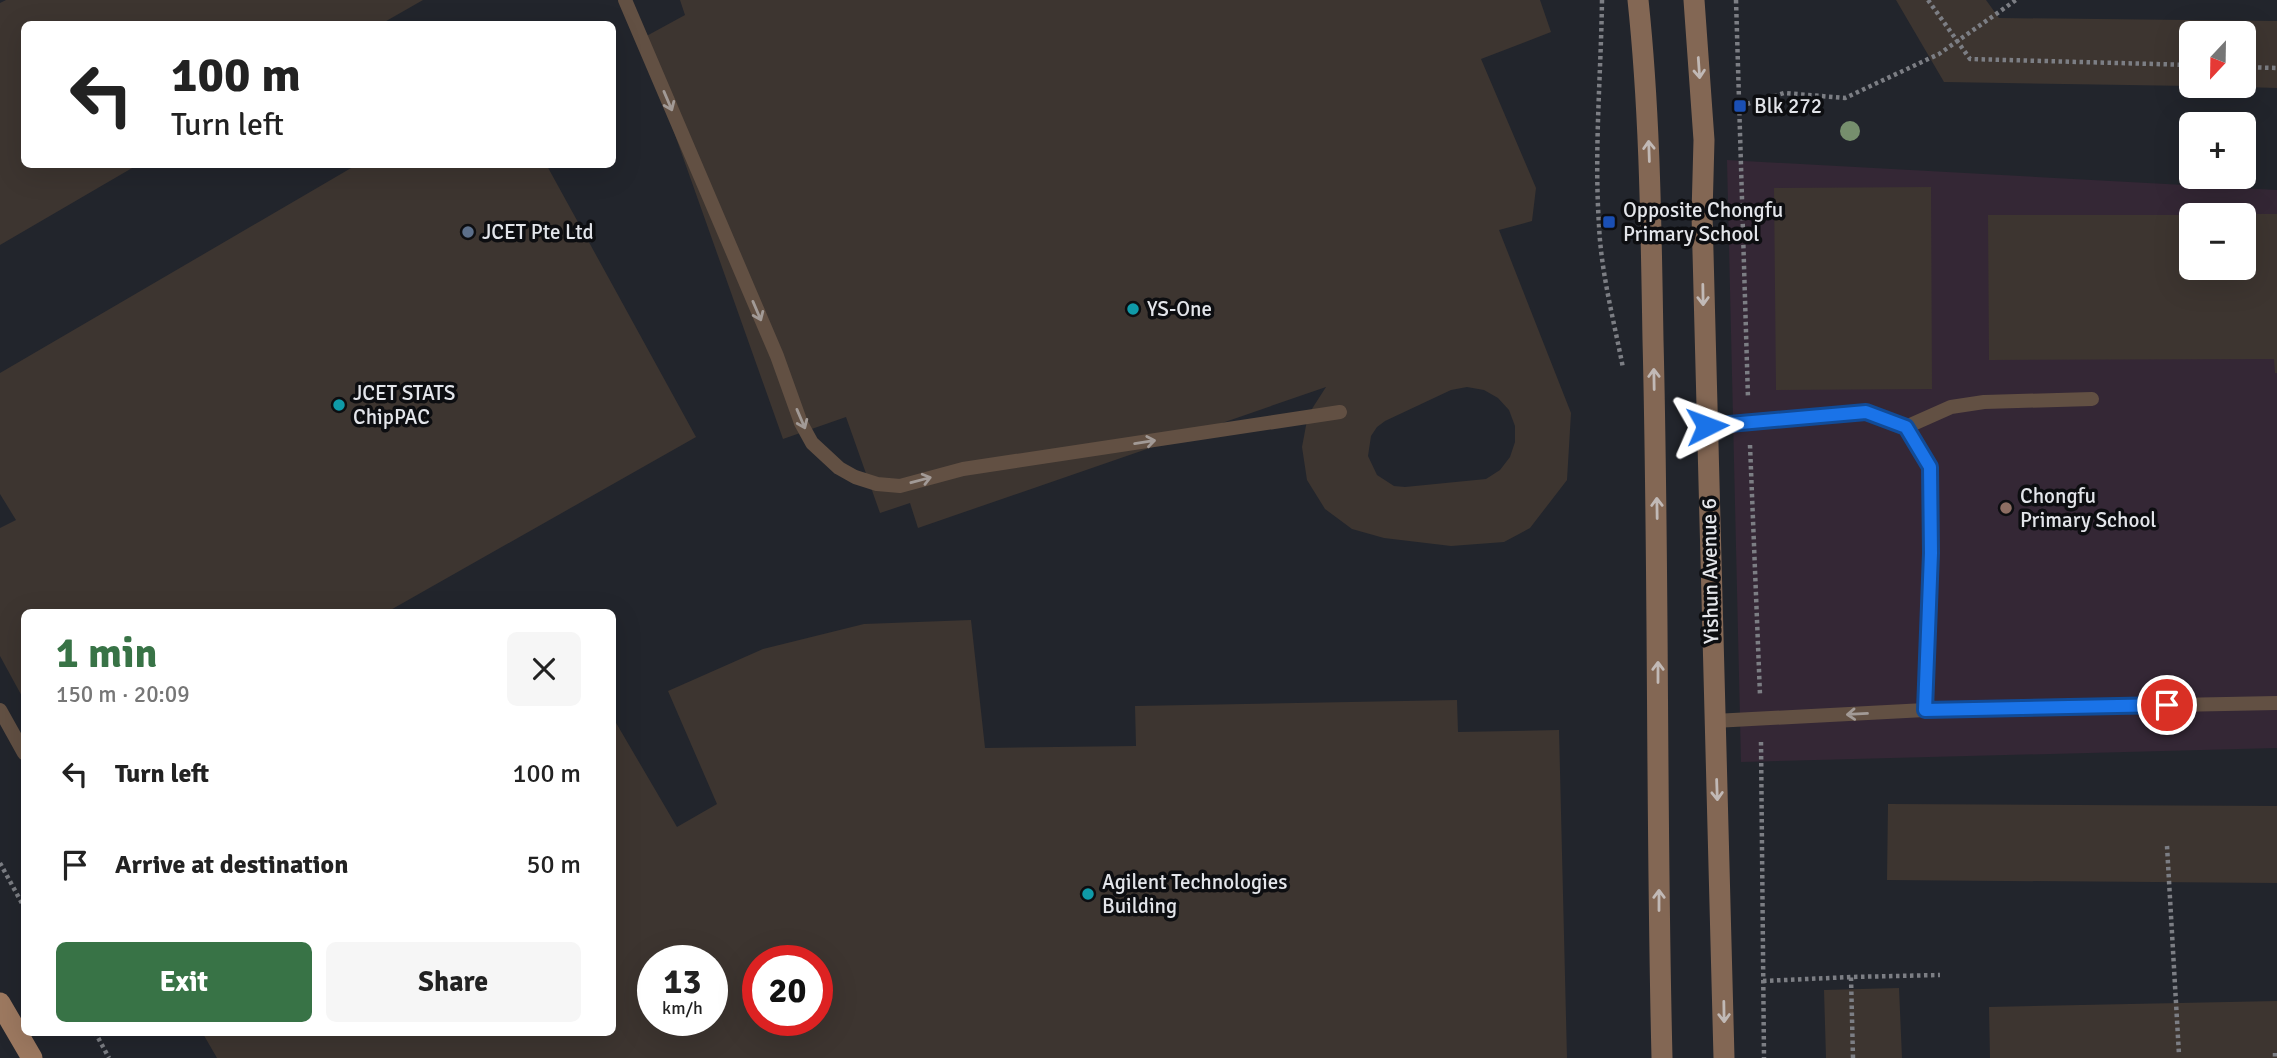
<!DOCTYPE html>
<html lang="en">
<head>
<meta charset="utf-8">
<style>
	body { margin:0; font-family:Signika,sans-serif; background:#f6f6f6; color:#222; height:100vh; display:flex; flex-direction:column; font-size:26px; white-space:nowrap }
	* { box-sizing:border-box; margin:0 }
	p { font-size:23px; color:#767676 }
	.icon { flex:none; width:38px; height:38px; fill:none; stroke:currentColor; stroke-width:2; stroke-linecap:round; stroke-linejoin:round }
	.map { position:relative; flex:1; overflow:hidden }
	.panel { position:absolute; left:21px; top:609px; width:595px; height:427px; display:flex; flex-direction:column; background:#fff; border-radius:10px; box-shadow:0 7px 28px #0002 }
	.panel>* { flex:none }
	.hud { position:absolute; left:21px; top:21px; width:595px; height:147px; border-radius:10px; box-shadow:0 7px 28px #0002; background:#fff; color:#222; overflow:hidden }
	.needle { width:46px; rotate:202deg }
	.buttons { position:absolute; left:2179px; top:21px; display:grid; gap:14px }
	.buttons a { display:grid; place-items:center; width:77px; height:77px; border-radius:10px; background:#fff; box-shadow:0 7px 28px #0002; font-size:35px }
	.speed { position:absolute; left:637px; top:945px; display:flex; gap:14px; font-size:35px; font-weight:700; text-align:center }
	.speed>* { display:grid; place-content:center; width:91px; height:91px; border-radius:50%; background:#fff; box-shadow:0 7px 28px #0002; line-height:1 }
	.speed small { font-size:18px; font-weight:400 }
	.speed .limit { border:10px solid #d22; background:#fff; color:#111 }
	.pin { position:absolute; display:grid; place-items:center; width:60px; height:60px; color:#fff; margin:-30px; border:4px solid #fff; border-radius:50%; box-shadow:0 2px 7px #0007 }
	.me { position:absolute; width:77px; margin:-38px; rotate:87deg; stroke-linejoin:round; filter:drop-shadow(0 0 5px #0008) }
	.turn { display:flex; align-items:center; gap:24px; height:147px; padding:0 35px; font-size:32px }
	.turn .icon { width:91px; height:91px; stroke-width:2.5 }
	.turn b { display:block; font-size:49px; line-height:60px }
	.round { display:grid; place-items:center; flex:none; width:74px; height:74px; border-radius:10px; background:#f6f6f6 }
	.headline { display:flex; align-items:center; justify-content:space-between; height:119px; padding:0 35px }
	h1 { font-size:42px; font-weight:700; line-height:52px; color:#387346 }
	.action { display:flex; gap:14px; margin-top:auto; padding:14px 35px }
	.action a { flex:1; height:80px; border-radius:10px; background:#387346; color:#fff; font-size:28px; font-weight:700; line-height:80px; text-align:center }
	.action a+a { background:#f6f6f6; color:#222 }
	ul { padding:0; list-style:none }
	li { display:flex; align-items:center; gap:21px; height:91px; padding:0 35px }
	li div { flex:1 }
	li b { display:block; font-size:26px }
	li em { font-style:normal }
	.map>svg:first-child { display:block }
	.education { fill:#342735; fill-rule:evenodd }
	.building { fill:#3d3530; fill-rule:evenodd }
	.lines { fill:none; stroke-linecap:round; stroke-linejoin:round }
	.path { stroke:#7c7e84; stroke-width:4.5; stroke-dasharray:3.5 3.5; stroke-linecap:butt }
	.lane { stroke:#625043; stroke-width:14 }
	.secondary { stroke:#836754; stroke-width:21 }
	.primary { stroke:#9d7960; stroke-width:21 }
	.tree { fill:#768f6d }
	.oneway { stroke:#c1b9b6 }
	.oneway2 { stroke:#a29a96 }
	.route-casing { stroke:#114b97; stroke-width:18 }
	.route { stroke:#1a73e8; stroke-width:12 }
	.transit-dot { fill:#1a4fb4; stroke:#0d0e11; stroke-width:2.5 }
	.service-dot { fill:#5c6f8a; stroke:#0d0e11; stroke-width:2.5 }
	.culture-dot { fill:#0f9aa8; stroke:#0d0e11; stroke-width:2.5 }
	.education-dot { fill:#8d6e63; stroke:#0d0e11; stroke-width:2.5 }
	.labels { text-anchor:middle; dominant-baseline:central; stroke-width:7; stroke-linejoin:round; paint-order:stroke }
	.poi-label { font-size:21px; fill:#e3e5ea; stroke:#0d0e11; text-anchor:start }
	.street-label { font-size:21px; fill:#e3e5ea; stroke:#0d0e11 }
</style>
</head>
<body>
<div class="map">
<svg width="2277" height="1058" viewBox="0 0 2277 1058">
	<rect width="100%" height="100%" fill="#22252c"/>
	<!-- education -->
	<path class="education" d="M1727,160L2277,190V748L1741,762ZM2191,215H2244V268H2191Z"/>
	<!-- building -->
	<path class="building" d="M6,0H423L381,24H24V164H139L0,245V3Z
		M680,0H1540L1551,32L1481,59L1536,188L1532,221L1499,230L1571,413L1567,480L1530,528L1504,542L1451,546L1384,538L1352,529L1325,509L1307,480L1302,447L1308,415L1326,387L918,528L910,503L880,513L846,417L783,439L641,39L685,15ZM1467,387L1484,390L1498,398L1509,410L1515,426V442L1510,457L1500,470L1486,479L1405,487L1394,486L1377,475L1368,456L1371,436L1377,427L1385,421L1451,390Z
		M1896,0H1986L1999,18L2277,21V88L2244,87V33H2191V86L1944,82Z
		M358,164H546L696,437L387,612H24V700L0,656V528L16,520L0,494V373Z
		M1931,187L1932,389L1776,390L1774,188Z
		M2244,214H2277V373H2275L2274,359L1989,360L1988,215H2191V268H2244Z
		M971,620L985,748L1136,746L1135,706L1457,700L1458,732L1559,730L1567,1058H217L202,1032H612V716L677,827L717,804L668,691L763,649L864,624ZM653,961H712V1020H653ZM758,961H817V1020H758Z
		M1888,804L2277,806V883L1887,880Z
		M1899,988L1902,1058H1826L1824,990Z
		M2277,1001V1058H1990L1989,1007Z"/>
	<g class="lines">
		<!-- path -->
		<path class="path" d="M1602,0C1601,75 1594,150 1599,225C1601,273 1614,321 1623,368
			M1736,0L1748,398
			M1928,0L1970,59L2191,65
			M2244,67L2277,68
			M1740,106L1784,93L1845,98L1939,54L2016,0
			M1750,445L1760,695
			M1761,742L1764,1058
			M2167,846L2179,1055
			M0,863L24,907
			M1763,981L1851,977
			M95,1032L109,1058
			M2275,1053V1058
			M1853,1058L1851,977L1940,975"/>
		<!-- lane -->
		<path class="lane" d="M625,0L777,356L801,423L812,443L839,468L855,477L877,484L900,486L963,469L1340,412
			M1707,426L1866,413L1906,427L1930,467L1931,553L1925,710
			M1906,427L1951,407L1984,402L2092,399
			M0,710L24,753
			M1714,721L1925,710L2277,703"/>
		<!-- secondary -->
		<path class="secondary" d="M1638,0C1650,113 1651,226 1653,340C1659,579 1656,819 1662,1058
			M1694,0L1704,140L1702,214L1724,1058"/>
		<!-- primary -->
		<path class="primary" d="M0,1003L32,1058"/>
	</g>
	<!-- trees -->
	<circle class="tree" cx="1850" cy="131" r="10"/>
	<!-- one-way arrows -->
	<defs><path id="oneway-shaft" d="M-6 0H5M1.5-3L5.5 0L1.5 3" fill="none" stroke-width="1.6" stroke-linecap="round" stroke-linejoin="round" transform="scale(1.75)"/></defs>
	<g class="oneway">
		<use href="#oneway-shaft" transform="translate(1699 68) rotate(86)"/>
		<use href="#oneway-shaft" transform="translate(1649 151) rotate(-92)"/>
		<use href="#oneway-shaft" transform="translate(1703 295) rotate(89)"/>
		<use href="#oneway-shaft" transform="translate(1654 379) rotate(-91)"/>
		<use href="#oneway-shaft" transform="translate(1657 508) rotate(-91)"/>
		<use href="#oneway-shaft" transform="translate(1658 672) rotate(-90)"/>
		<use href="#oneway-shaft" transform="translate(1717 790) rotate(88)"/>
		<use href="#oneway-shaft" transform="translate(1659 900) rotate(-90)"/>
		<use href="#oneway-shaft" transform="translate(1724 1012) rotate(89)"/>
	</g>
	<g class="oneway2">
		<use href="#oneway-shaft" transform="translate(668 101) rotate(67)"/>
		<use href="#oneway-shaft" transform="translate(757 311) rotate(67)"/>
		<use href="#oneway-shaft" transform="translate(801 419) rotate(67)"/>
		<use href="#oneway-shaft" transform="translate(1145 442) rotate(-9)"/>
		<use href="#oneway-shaft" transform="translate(921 480) rotate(-15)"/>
		<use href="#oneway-shaft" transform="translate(1857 714) rotate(177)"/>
	</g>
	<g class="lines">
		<!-- route casing -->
		<g class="route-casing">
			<path id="route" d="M1707,426L1866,412L1906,427L1930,467L1931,553L1925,710L2167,705"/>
		</g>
		<!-- route -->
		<use href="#route" class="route"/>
	</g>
	<!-- markers -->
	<g class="transit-dot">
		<rect x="1733" y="99" width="14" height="14" rx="3.5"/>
		<rect x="1602" y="215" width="14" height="14" rx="3.5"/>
	</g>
	<circle class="service-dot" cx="468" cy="232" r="7"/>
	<g class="culture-dot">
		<circle cx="1133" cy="309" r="7"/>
		<circle cx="339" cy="405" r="7"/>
		<circle cx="1088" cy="894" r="7"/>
	</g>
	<circle class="education-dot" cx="2006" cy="508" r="7"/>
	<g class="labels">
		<!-- poi labels -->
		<g class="poi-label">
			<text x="1754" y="106">Blk 272</text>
			<text x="1623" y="210">Opposite Chongfu<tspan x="1623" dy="24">Primary School</tspan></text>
			<text x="482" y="232">JCET Pte Ltd</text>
			<text x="1147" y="309">YS-One</text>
			<text x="353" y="393">JCET STATS<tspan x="353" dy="24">ChipPAC</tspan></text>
			<text x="2020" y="496">Chongfu<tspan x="2020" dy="24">Primary School</tspan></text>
			<text x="1102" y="882">Agilent Technologies<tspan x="1102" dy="24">Building</tspan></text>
		</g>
		<!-- street labels -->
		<g class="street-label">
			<text transform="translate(1710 571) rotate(-91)">Yishun Avenue 6</text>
		</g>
	</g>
</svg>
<div class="buttons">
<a><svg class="needle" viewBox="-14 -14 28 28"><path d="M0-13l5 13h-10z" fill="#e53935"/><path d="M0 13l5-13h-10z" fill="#767676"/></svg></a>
<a>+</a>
<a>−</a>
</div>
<div class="speed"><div>13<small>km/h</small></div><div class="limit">20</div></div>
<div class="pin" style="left:2167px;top:705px;background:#d93025"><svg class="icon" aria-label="arrive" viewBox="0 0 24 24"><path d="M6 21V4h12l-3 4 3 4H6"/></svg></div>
<svg class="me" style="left:1707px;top:426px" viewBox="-20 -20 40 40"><path d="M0-17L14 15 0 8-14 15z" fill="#1a73e8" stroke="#fff" stroke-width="4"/></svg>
<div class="hud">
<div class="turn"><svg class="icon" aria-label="left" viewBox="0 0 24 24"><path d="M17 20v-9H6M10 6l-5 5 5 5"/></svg><div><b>100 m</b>Turn left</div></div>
</div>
<section class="panel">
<div class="headline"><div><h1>1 min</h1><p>150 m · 20:09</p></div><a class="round"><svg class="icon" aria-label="close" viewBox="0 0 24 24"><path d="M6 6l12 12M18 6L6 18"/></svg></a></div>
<ul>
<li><svg class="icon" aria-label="left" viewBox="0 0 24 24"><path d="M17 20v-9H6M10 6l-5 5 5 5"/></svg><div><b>Turn left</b></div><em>100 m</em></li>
<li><svg class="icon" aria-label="arrive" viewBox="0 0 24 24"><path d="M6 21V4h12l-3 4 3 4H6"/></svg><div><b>Arrive at destination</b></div><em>50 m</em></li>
</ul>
<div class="action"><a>Exit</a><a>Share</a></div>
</section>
</div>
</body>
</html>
